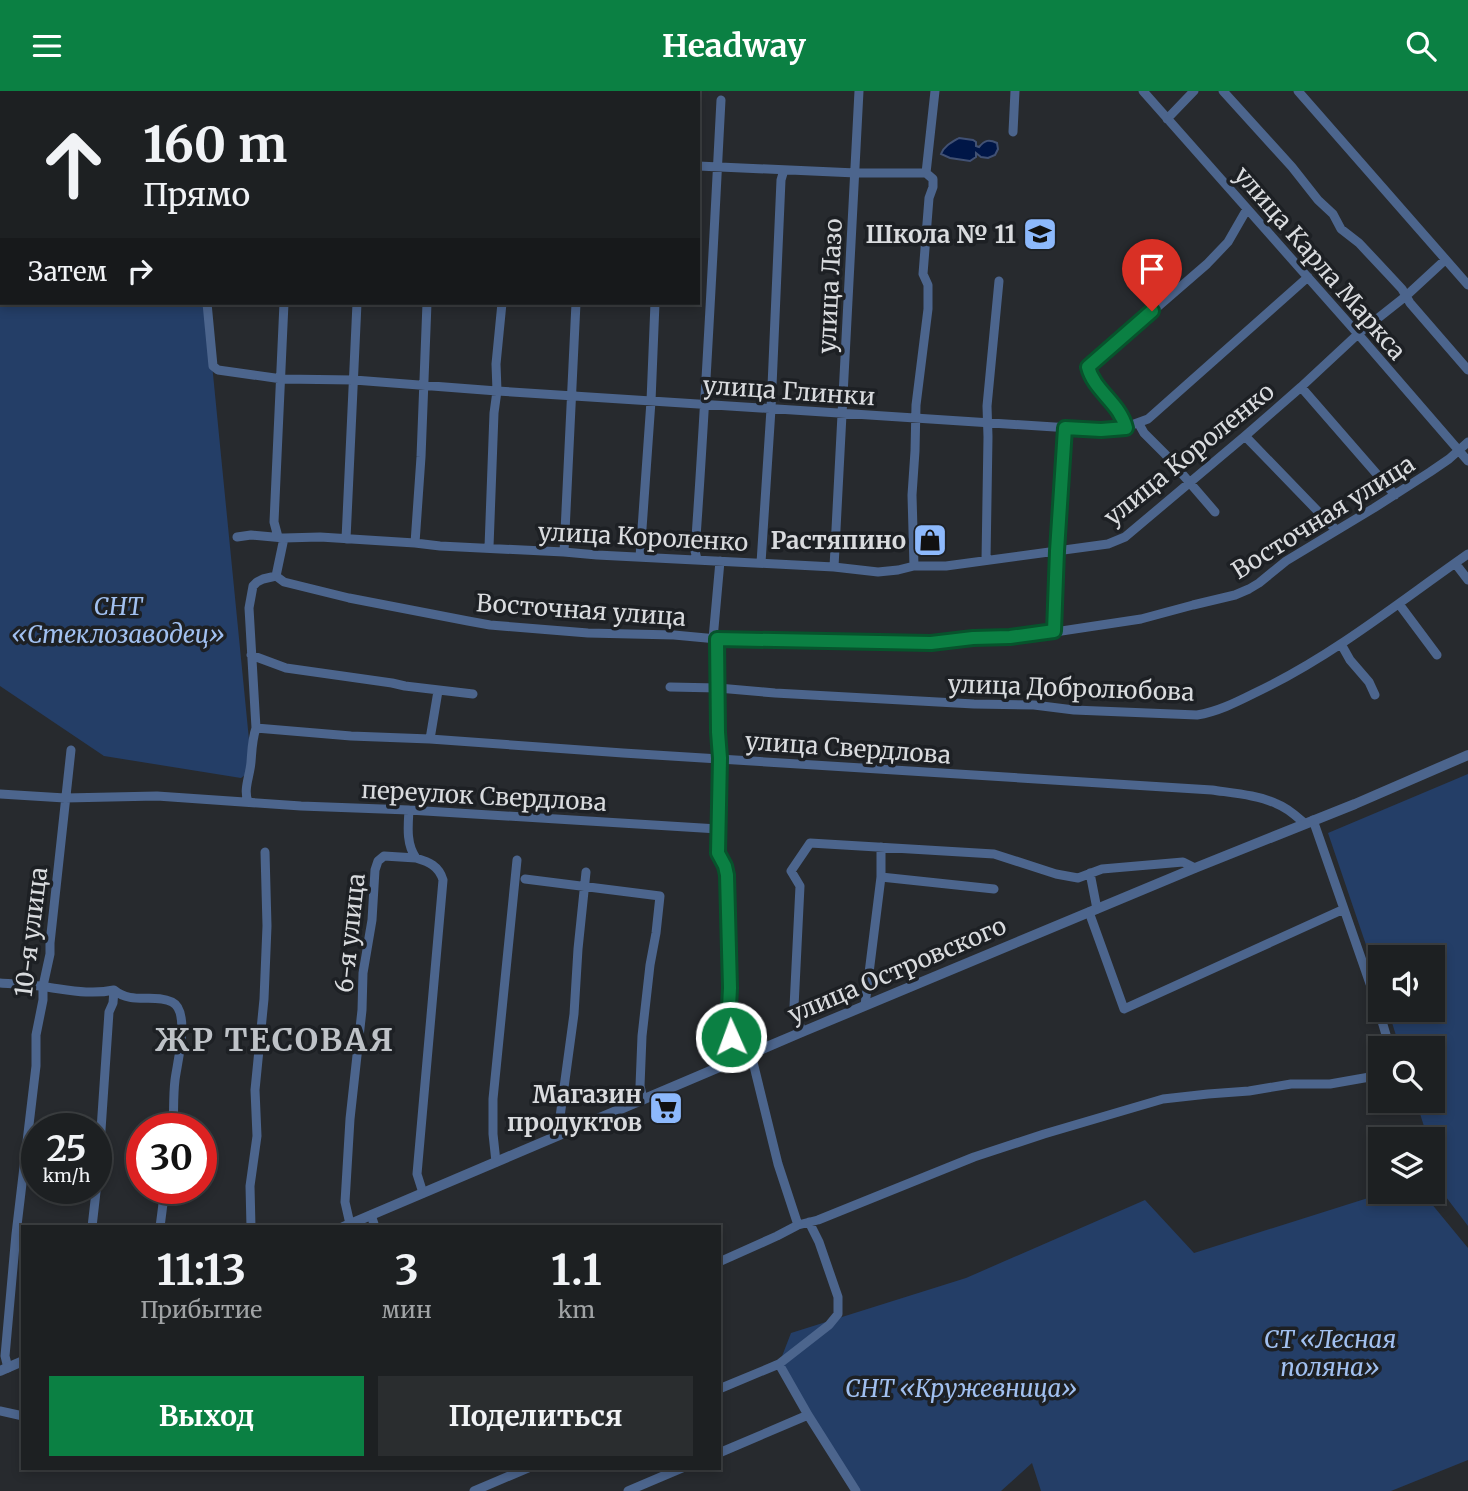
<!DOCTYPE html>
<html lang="ru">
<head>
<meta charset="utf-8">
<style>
	body { margin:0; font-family:Merriweather,serif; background:#2a2d2f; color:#f1f3f6; height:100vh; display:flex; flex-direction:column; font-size:26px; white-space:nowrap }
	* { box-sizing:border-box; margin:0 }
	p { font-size:23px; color:#a0a3a5 }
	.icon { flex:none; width:38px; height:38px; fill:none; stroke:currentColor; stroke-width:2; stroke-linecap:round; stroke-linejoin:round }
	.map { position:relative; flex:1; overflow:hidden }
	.panel { position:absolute; left:21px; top:1134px; width:700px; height:245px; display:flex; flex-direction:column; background:#1d2022; border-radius:0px; box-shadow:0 4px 10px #0003,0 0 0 2px #3b3e40 }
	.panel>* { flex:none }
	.guide { position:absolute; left:0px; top:0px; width:700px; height:214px; box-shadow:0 4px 10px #0003,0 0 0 2px #3b3e40; background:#1d2022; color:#f1f3f6; overflow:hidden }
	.controls { position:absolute; left:1368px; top:854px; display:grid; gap:14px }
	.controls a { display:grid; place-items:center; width:77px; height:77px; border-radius:0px; background:#1d2022; box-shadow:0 4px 10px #0003,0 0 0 2px #3b3e40; font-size:35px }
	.speed { position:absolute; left:21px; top:1022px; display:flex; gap:14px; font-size:35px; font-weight:700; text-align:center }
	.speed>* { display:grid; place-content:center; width:91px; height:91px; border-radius:50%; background:#1d2022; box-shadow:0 4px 10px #0003,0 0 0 2px #3b3e40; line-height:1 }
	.speed small { font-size:18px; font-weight:400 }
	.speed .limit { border:10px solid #d22; background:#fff; color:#111 }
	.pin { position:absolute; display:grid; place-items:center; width:60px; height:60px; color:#fff; margin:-72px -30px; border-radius:50% 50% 50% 0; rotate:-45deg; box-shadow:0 0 7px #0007 }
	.pin .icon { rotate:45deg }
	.me { position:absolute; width:77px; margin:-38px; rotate:358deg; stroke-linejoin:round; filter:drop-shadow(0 0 5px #0008) }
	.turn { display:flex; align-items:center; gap:24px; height:147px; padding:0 28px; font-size:32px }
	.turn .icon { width:91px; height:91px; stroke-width:2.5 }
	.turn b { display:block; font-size:49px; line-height:60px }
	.then { display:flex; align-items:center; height:66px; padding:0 28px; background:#0003; gap:14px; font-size:26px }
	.eta { display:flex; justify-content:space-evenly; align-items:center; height:119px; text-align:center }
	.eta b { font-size:42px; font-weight:700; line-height:49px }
	.cta { display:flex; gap:14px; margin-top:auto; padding:14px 28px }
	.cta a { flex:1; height:80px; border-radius:0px; background:#0b8043; color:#fff; font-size:28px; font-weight:700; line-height:80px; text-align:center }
	.cta a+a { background:#2a2d2f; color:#f1f3f6 }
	header { display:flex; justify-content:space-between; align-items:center; height:91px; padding:0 28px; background:#0b8043; color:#fff; font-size:32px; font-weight:700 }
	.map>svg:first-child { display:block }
	.green { fill:#243e67 }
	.water { fill:#001647; stroke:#415174; stroke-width:2 }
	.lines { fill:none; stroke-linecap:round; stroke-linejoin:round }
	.minor { stroke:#4c658d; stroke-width:9 }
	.tertiary { stroke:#4c658d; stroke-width:10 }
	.route-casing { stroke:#07532c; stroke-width:18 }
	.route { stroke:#0b8043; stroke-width:12 }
	.labels { text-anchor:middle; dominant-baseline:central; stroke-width:7; stroke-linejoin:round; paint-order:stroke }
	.poi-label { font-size:24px; font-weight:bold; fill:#d9dbde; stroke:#1d2024; text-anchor:end }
	.street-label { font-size:24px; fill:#d9dbde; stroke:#1d2024 }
	.park-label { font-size:24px; font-style:italic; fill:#a1c0f0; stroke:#1d2024 }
	.district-label { font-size:32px; font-weight:bold; letter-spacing:2px; fill:#bec2c7; stroke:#1d2024 }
</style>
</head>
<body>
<header><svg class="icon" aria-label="menu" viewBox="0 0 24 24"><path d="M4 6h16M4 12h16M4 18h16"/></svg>Headway<svg class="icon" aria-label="search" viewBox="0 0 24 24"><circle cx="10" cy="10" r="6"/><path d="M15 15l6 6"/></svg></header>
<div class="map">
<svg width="1468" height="1400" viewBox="0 0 1468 1400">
	<rect width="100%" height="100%" fill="#272a2e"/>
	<!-- green -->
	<path class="green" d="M0,0H184L185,2H2V212H206L252,679L241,687L104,665L0,595Z
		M1468,683V1135L1446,1106L1433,1066V1048H1428L1416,1010H1433V957H1400L1388,919H1433V866H1381V898L1328,742Z
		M1387,1101H1426V1106L1468,1157V1369L1391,1400H1041L1032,1372L1001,1400H858L779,1273L791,1242L966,1187L1145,1109L1194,1162Z"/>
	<!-- water -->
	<path class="water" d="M959,47L973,49L976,51V55L979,56C985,49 989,48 997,52L998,58L995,64L988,67L981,66L976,62V66L970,70L950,67L941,63C944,55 952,51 959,47Z"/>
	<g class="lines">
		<!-- minor -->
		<path class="minor" d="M1143,0L1358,243L1468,370
			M1223,0L1292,76L1318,109L1333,123L1341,138L1359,152L1389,184L1402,198L1410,212L1468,279
			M1298,0L1468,194
			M219,2L220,0
			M296,2V0
			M368,2V0
			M510,2V0
			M590,2V0
			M664,2V0
			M1167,28L1194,0
			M1013,41L1015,0
			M698,75L856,82H926
			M207,212L213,275L218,279L282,288L354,289L497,300L1101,339L1126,336L1148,328L1308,186
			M1301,296L1395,404
			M1139,333L1144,342L1165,363L1215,421
			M1126,336C1121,312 1094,300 1088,276L1207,173L1228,151L1247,118
			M1245,345L1336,439
			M237,446L251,444L284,447L320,446L415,452L440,455L564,461L597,464L834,476L878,481L898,479L914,475H946L1108,453L1125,446L1245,345L1301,296L1358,243L1406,205L1445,169
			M278,446L274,431L284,212
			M346,448L357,212
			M415,452L421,366L427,212
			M489,456L494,322L497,300L496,273L502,212
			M564,461L576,212
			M640,466L651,310L655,212
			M697,468L695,460C706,310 713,159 721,9
			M986,469L988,346L987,315L999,190
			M761,472L771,318L781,89L784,79
			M1455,472L1468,489
			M914,475L912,404L915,360L916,314L928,218V194L923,183L929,107L933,96V88L926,82L935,0
			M834,476L859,0
			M276,485L284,491L349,507L468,530L490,534L588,542L674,544L717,548L808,549L931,552L973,547L1035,544L1141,528L1193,514L1235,504L1249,498L1259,492L1286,470L1374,417L1430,381L1449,368L1468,351
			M1399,513L1437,564
			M1054,540L1057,460L1065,337
			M713,548L720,470
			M717,548L718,641L720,667L718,762L725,775L727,784L730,897L728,936L734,970
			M1341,553L1350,569L1369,591L1375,604
			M251,564L286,577L392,592L405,595L473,603
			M670,596L718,597L775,602L974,613L1034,614L1074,619L1197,624C1222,620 1244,607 1267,596C1339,560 1402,509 1468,463
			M256,637L351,645L430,648L623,662L1212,699C1232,702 1259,704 1277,713C1288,717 1296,725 1304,732
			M430,648L438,600
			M0,703L65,707L157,705L301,715L409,719L718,738
			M248,711C243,698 250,685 251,671C252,659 252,649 256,637L249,517L253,495L257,491L263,488L276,485L284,447
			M1313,729L1375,907L1390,957
			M416,767C429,771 439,775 443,789L417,1083L423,1102
			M1090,782L1097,818
			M881,786L994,798
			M525,788L660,805L656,842L650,874L642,945L640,995L643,1008
			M1089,821L1124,918L1344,818
			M0,892C15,893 31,893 46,896C69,899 91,904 114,899C132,914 154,902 172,911C191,920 177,972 175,989C173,1005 174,1021 173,1038
			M865,914L881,786V756
			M802,941L794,916L800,795L791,780L810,752L994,763L1056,783L1078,787L1102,778L1183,771L1195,777
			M751,963L778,1073L798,1134
			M564,1043L560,1026L574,923L578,858L586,781
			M496,1071L493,1043V1008L517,769
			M371,1124L375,1136
			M350,1133L345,1111L350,1028L362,919L363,882L372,829L375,779L378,770L384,765L416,767C406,753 408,735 409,719
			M92,1136L98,1083L109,921L113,912L114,899
			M160,1136L165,1097
			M251,1136L250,1095L257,1045L255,999L264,908L267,835L265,761
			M719,1171L777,1145L798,1134L818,1129L974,1066L1044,1043L1163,1008L1208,1003L1249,1000L1291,993H1330L1381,984
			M779,1273L808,1324L856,1400
			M8,1277L5,1265L16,1143L36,975V944L43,909V895L50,863V852L71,659
			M719,1298L779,1273L829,1234L838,1223V1206L819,1151L809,1131
			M0,1320L23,1325
			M719,1362L808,1324
			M474,1400L528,1377
			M628,1400L682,1377"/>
		<!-- tertiary -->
		<path class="tertiary" d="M343,1136L802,941L1195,777L1355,713L1468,664
			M0,1280L23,1270"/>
	</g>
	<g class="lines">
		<!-- route casing -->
		<g class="route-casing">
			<path id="route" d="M731,946L728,936L730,897L727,784L725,775L718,762L720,667L718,641L717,548L931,552L973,547L1010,546L1054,540L1057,460L1065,337L1101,339L1126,337C1120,312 1094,300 1088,276L1152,220"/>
		</g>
		<!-- route -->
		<use href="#route" class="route"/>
	</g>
	<!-- icons -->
	<defs>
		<g id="school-square" transform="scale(1.75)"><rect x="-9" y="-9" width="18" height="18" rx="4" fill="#8db9fc" stroke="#1d2024"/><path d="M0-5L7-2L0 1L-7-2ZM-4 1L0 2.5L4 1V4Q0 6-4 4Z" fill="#111"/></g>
		<g id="shop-square" transform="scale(1.75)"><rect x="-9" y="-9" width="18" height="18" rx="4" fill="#8db9fc" stroke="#1d2024"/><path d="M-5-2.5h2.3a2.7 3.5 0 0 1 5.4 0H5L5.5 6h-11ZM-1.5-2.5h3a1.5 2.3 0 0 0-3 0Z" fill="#111"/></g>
		<g id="supermarket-square" transform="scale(1.75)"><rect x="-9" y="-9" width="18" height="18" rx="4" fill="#8db9fc" stroke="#1d2024"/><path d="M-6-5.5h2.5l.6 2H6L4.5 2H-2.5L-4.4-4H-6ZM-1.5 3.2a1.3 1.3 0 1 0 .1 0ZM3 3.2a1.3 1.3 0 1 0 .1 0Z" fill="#111"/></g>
	</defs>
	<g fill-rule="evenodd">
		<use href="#school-square" x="1040" y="143"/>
		<use href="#shop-square" x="930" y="449"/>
		<use href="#supermarket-square" x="666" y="1017"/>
	</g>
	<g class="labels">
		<!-- poi labels -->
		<g class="poi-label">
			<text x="1016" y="143">Школа № 11</text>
			<text x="906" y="449">Растяпино</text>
			<text x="642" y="1003">Магазин<tspan x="642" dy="28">продуктов</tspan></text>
		</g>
		<!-- street labels -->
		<g class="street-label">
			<text transform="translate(1320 172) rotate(49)">улица Карла Маркса</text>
			<text transform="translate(830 195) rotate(-87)">улица Лазо</text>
			<text transform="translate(789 300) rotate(4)">улица Глинки</text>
			<text transform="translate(1189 363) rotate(-39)">улица Короленко</text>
			<text transform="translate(1323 426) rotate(-32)">Восточная улица</text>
			<text transform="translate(643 446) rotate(3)">улица Короленко</text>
			<text transform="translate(581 519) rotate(4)">Восточная улица</text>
			<text transform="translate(1071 597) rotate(2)">улица Добролюбова</text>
			<text transform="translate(848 657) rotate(4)">улица Свердлова</text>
			<text transform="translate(484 705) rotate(3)">переулок Свердлова</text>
			<text transform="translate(31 841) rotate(-83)">10-я улица</text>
			<text transform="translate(350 842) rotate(-84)">6-я улица</text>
			<text transform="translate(897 879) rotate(-23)">улица Островского</text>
		</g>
		<!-- park labels -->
		<g class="park-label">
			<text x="118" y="515">СНТ<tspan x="118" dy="28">«Стеклозаводец»</tspan></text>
			<text x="1330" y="1248">СТ «Лесная<tspan x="1330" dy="28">поляна»</tspan></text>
			<text x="961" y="1297">СНТ «Кружевница»</text>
		</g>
		<!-- district labels -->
		<g class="district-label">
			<text x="275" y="949">ЖР ТЕСОВАЯ</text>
		</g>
	</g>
</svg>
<div class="controls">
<a><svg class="icon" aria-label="sound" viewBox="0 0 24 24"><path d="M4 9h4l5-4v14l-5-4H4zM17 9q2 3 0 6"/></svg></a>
<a><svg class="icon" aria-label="search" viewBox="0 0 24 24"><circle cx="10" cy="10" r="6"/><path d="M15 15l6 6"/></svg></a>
<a><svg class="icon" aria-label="layers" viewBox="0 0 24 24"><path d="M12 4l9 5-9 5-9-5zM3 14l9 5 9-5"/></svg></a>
</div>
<div class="speed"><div>25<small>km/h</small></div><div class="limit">30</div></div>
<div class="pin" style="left:1152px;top:220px;background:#d93025"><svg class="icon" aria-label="arrive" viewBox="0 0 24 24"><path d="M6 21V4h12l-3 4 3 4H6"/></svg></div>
<svg class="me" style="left:731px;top:946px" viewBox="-20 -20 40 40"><circle r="17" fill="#0b8043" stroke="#fff" stroke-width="3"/><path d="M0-11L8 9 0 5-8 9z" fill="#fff"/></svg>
<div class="guide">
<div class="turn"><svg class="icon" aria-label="ahead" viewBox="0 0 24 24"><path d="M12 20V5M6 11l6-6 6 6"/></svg><div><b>160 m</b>Прямо</div></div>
<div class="then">Затем<svg class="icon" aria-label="right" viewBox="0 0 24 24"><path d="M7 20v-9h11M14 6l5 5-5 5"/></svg></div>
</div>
<section class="panel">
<div class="eta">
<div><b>11:13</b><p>Прибытие</p></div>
<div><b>3</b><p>мин</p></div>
<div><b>1.1</b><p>km</p></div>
</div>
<div class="cta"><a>Выход</a><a>Поделиться</a></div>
</section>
</div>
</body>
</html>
